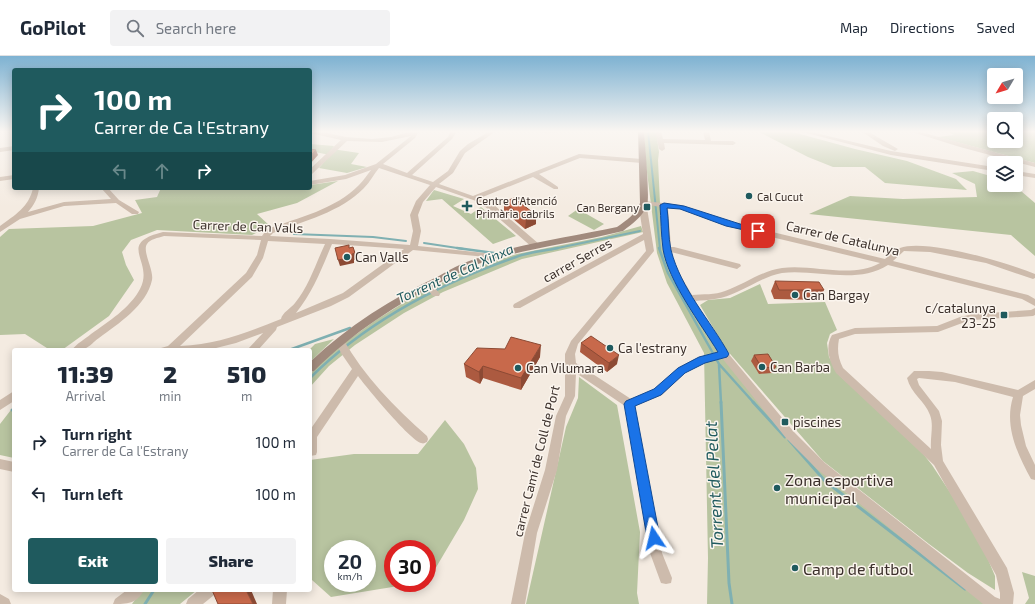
<!DOCTYPE html>
<html lang="en">
<head>
<meta charset="utf-8">
<style>
	body { margin:0; font-family:"Exo 2",sans-serif; background:#f2f2f3; color:#1f2937; height:100vh; display:flex; flex-direction:column; font-size:15px; white-space:nowrap }
	* { box-sizing:border-box; margin:0 }
	p { font-size:13px; color:#747a83 }
	.icon { flex:none; width:22px; height:22px; fill:none; stroke:currentColor; stroke-width:2; stroke-linecap:round; stroke-linejoin:round }
	.map { position:relative; flex:1; overflow:hidden }
	.sheet { position:absolute; left:12px; top:292px; width:300px; height:244px; display:flex; flex-direction:column; background:#fff; border-radius:4px; box-shadow:0 2px 10px #0003 }
	.sheet>* { flex:none }
	.banner { position:absolute; left:12px; top:12px; width:300px; height:122px; border-radius:4px; box-shadow:0 2px 10px #0003; background:#1f5a5e; color:#fff; overflow:hidden }
	.needle { width:26px; rotate:232deg }
	.tools { position:absolute; left:987px; top:12px; display:grid; gap:8px }
	.tools a { display:grid; place-items:center; width:36px; height:36px; border-radius:4px; background:#fff; box-shadow:0 2px 10px #0003; font-size:20px }
	.speed { position:absolute; left:324px; top:484px; display:flex; gap:8px; font-size:20px; font-weight:700; text-align:center }
	.speed>* { display:grid; place-content:center; width:52px; height:52px; border-radius:50%; background:#fff; box-shadow:0 2px 10px #0003; line-height:1 }
	.speed small { font-size:10px; font-weight:400 }
	.speed .limit { border:6px solid #d22; background:#fff; color:#111 }
	.pin { position:absolute; display:grid; place-items:center; width:34px; height:34px; color:#fff; margin:-17px; border-radius:8px; box-shadow:0 2px 6px #0006 }
	.me { position:absolute; width:44px; margin:-22px; rotate:350deg; stroke-linejoin:round; filter:drop-shadow(0 0 3px #0008) }
	.turn { display:flex; align-items:center; gap:14px; height:84px; padding:0 16px; font-size:18px }
	.turn .icon { width:52px; height:52px; stroke-width:2.5 }
	.turn b { display:block; font-size:28px; line-height:34px }
	.lanes { display:flex; align-items:center; height:38px; padding:0 16px; background:#0003; justify-content:center; gap:20px; direction:ltr }
	.lanes .off { opacity:.35 }
	.eta { display:flex; justify-content:space-evenly; align-items:center; height:68px; text-align:center }
	.eta b { font-size:24px; font-weight:800; line-height:28px }
	.cta { display:flex; gap:8px; margin-top:auto; padding:8px 16px }
	.cta a { flex:1; height:46px; border-radius:4px; background:#1f5a5e; color:#fff; font-size:16px; font-weight:800; line-height:46px; text-align:center }
	.cta a+a { background:#f2f2f3; color:#1f2937 }
	ul { padding:0; list-style:none }
	li { display:flex; align-items:center; gap:12px; height:52px; padding:0 16px }
	li div { flex:1 }
	li b { display:block; font-size:15px }
	li em { font-style:normal }
	header { display:flex; align-items:center; gap:24px; box-sizing:border-box; height:56px; padding:0 20px; background:#fff; border-bottom:1px solid #e0e1e3 }
	header strong { font-size:19px }
	nav { display:flex; gap:22px; margin-inline-start:auto; font-size:14px }
	.search { width:280px; height:36px; background:#f2f2f3; display:flex; align-items:center; gap:10px; box-sizing:border-box; padding:0 14px; border-radius:4px; color:#747a83; font-size:15px }
	.map>svg:first-child { display:block }
	.green { fill:#b8c4a0; fill-rule:evenodd }
	.lines { fill:none; stroke-linecap:round; stroke-linejoin:round }
	.stream-far2 { stroke:#7fb0b2; stroke-width:2 }
	.stream-far1 { stroke:#7fb0b2; stroke-width:2.5 }
	.stream { stroke:#7fb0b2; stroke-width:3 }
	.street { fill:#cdbbac; fill-rule:evenodd }
	.secondary { fill:#a18a7d; fill-rule:evenodd }
	.wall { fill:#ac5a40 }
	.shaded-wall { fill:#8c4a34 }
	.building { fill:#c8694b; stroke:#8c4a34 }
	.route { fill:#1a73e8; stroke:#114b97 }
	.poi-dot { fill:#1f5a5e; stroke:#fbf5ee; stroke-width:1.5 }
	.labels { text-anchor:middle; dominant-baseline:central; stroke-width:3; stroke-linejoin:round; paint-order:stroke }
	.far-poi-label { font-size:11px; fill:#3b302b; stroke:#fbf5ee; text-anchor:start }
	.street-label { font-size:13px; fill:#3b302b; stroke:#fbf5ee }
	.poi-label { font-size:13px; fill:#3b302b; stroke:#fbf5ee; text-anchor:start }
	.water-label { font-size:14px; font-style:italic; fill:#1f5a5e; stroke:#fbf5ee }
	.near-poi-label { font-size:16px; fill:#3b302b; stroke:#fbf5ee; text-anchor:start }
	.near-water-label { font-size:17px; font-style:italic; fill:#1f5a5e; stroke:#fbf5ee }
</style>
</head>
<body>
<header>
<strong>GoPilot</strong>
<div class="search"><svg class="icon" aria-label="search" viewBox="0 0 24 24"><circle cx="10" cy="10" r="6"/><path d="M15 15l6 6"/></svg>Search here</div>
<nav><a>Map</a><a>Directions</a><a>Saved</a></nav>
</header>
<div class="map">
<svg width="1035" height="548" viewBox="0 0 1035 548">
	<rect width="100%" height="100%" fill="#f4ebe1"/>
	<!-- green -->
	<path class="green" d="M644,75H656L659,96L658,104L662,191L669,207L695,257L809,402L843,434L990,548H707L708,502L704,297L667,227L657,197L646,108Z
		M757,75H789L855,93L907,105L956,123L967,134L885,127L865,111H833L808,101Z
		M947,75H994V85H1016V75H1035V107L938,81L954,79Z
		M310,88L334,90L332,93L359,97L351,108L367,111L347,117L319,112L330,99L310,95Z
		M973,115L994,121V129H1014L1035,147V200L1011,179L809,158L850,140L903,143L977,141L975,128L952,117Z
		M338,125L297,147L257,158L270,170L252,179L157,174L131,184L122,196L126,209L134,224L109,260L62,294H50L25,278L0,279V181L9,173L93,170L142,157L135,144L157,141L161,132H310V129Z
		M434,134L464,143L453,150L471,158L481,151L516,180L493,188L442,143L426,145Z
		M578,153L604,168L594,174L568,160Z
		M641,170L643,176L522,203L443,236L404,257L355,289L329,310L310,331V318L333,295L376,264L416,239L464,216L491,206L517,198L602,181Z
		M760,228L768,248L825,246L837,274L830,278L827,287L829,301L839,319L917,390L932,409L977,477L995,520V534L968,517L929,488L823,405L725,292L700,249L708,244L730,242Z
		M334,283L310,306L309,294L315,288Z
		M579,321L617,349L640,476L637,537L639,548H526L566,371L578,342Z
		M14,350V402L0,399V368Z
		M445,364L464,388L476,412L478,433L464,464L428,525L427,493H393V527H417L331,541L312,524L310,506V404L354,398H418ZM333,493H367V527H333Z
		M1022,516L1035,520V548H1025L1029,542Z
		M142,534H197L180,548H132Z"/>
	<g class="lines">
		<!-- stream-far2 -->
		<path class="stream-far2" d="M648,75L660,193
			M294,178L373,181L406,185
			M424,187L464,193
			M553,193L640,175"/>
		<!-- stream-far1 -->
		<path class="stream-far1" d="M457,192L494,197
			M659,192L668,217L719,308L754,347
			M289,294L350,272
			M719,309L721,347
			M310,322C367,265 441,227 516,201C529,196 544,195 558,192"/>
		<!-- stream -->
		<path class="stream" d="M721,346L729,527L732,548
			M753,346L785,381
			M12,354H14
			M789,384L825,425L965,533
			M145,548L154,534"/>
		<!-- street -->
		<path class="street" d="M310,75H317L346,81L372,83L391,81L412,75H419L415,82L383,108L407,117L448,81L451,75H457L452,83L412,119L433,126L448,115L460,95L468,88L490,75H496L465,97L453,117L439,128L473,140L579,98L642,103L645,105L642,107L580,102L539,118L558,131V133H554L533,121L480,142L494,149L539,188L540,190L539,192H533L488,153L479,146L436,131L423,146L418,159L421,175L418,190L494,198L498,200L497,202L413,194L349,241L331,250L277,271L276,274L258,294H247L263,277L236,287L208,294H159L161,292L168,290L246,217L257,199L261,184L164,180C158,182 150,183 147,188C142,195 154,214 152,224C147,249 118,268 99,282C94,285 90,291 84,293C81,295 76,294 72,294C76,288 85,283 91,278C108,266 130,252 140,233C155,205 115,188 163,176L262,180L267,173C298,162 336,153 359,129C364,124 367,119 371,114L346,123L310,129V125L345,119L376,108L411,80L382,86L347,85L312,118L310,119V113L341,84L310,77ZM379,112L430,129L416,145L410,159L413,175L410,189L330,183L270,180L273,177C304,165 341,156 364,132C370,126 374,118 379,112ZM268,185L325,188C316,207 309,230 295,247C291,252 282,257 281,263C245,277 220,288 180,290L252,221L263,202ZM332,188L404,193L343,237L296,257C313,236 322,212 332,188Z
			M536,75H559C554,78 541,78 536,75Z
			M655,75H661L663,83L705,84L703,75H709L711,85H733L736,87L733,89L664,87L665,93L662,95L659,93Z
			M799,75H807L891,95L994,111V115L891,99Z
			M861,75H867L898,93L895,95L883,90Z
			M909,75H917L1035,107V111L960,91Z
			M14,90V94L0,96V92Z
			M1016,115L1035,118V122L1016,119Z
			M14,119V123L0,125V121Z
			M33,132H39C38,142 34,149 28,156L64,146L111,143L101,132H108L119,144L139,156L138,158H132L116,147L64,150L20,163L0,176V170C15,159 29,151 33,132Z
			M644,145L681,149L731,166L885,203C890,199 894,194 900,192C925,182 1009,207 1035,218V222L1033,223L986,207L930,196L904,195L893,205L1028,239L1035,243V250L1022,243L888,209C857,229 816,213 782,217C765,220 752,230 737,236C723,243 710,244 695,245L727,296L794,376L825,407L995,541L1000,543V537L996,519L934,409L836,317C829,305 825,291 832,279L855,272L937,270L960,261L973,258L1031,254L1035,252V259L1033,260L973,264L965,266L938,276L855,278L839,283C837,294 838,302 843,312L931,393C930,381 934,369 930,359C925,345 911,338 907,322L914,315H929L942,316L1018,334L1035,324V333L1023,340L1020,359L1021,369L1026,390L1035,409V424L1031,423C1017,397 1004,370 1013,341L955,326L919,322L917,323L919,329L939,355L942,365L941,389L943,405L1007,512L1014,537L1013,548H983L817,413L786,382L722,302L705,307L685,317L662,339L635,350L662,497L672,522L671,527L666,528L661,527L650,497L625,350L576,317L575,340L566,360L557,414L537,477L525,548H511L525,477L545,414L556,360L565,340V298L571,285L646,195L644,184L520,252H514L513,250L514,248L643,178L639,152L643,150L647,152L654,195L578,288L575,298L576,307L631,343L654,333L679,311L699,301L718,296L670,215L663,194L661,151L642,148V146ZM668,152L680,153L726,170L880,207C851,223 814,208 782,212C761,215 745,228 725,235C715,239 703,238 692,239L678,215L671,196L737,213L741,210L740,208L674,191H671Z
			M427,226C432,228 437,234 440,238L439,240H433L423,229Z
			M340,282L343,283C364,320 394,351 427,380L428,383L427,386C424,387 424,388 421,387C409,383 367,332 358,320L317,381V396L316,399L310,400V374L352,313L341,297L335,285Z
			M14,335V345L0,354V344Z
			M0,403L14,406V416L0,413Z
			M127,534H144C137,548 127,548 113,548L115,543Z
			M199,534H216L214,539L203,548H186L188,543Z
			M273,534H287L286,548H272Z
			M0,538L9,543L11,548H0Z"/>
		<!-- secondary -->
		<path class="secondary" d="M638,75H644C645,88 650,141 647,150C642,161 632,168 623,175C575,187 525,192 478,208C467,212 456,219 445,224C397,248 352,277 314,315L310,316V306C348,270 392,242 439,220C449,214 460,208 472,204C517,188 570,181 617,171C627,164 636,158 640,147Z"/>
	</g>
	<!-- wall -->
	<path class="wall" d="M504,146L536,159V168L525,173L504,155Z
		M775,225L824,234L819,244L774,243L771,235Z
		M581,287L617,308L607,316L580,296Z
		M754,299L776,311L772,317L759,318L751,305Z
		M540,301L521,334L483,322L480,328L466,321L464,308Z"/>
	<!-- shaded-wall -->
	<path class="shaded-wall" d="M316,94L318,99L310,108V100Z
		M536,159V168L525,173L526,164Z
		M355,197L357,203L354,204V207L340,210L338,204Z
		M541,289L540,301L521,334V322Z
		M619,299L617,308L607,316L609,307Z
		M483,310V322L480,328L479,316Z
		M246,534H251L257,548H253Z"/>
	<!-- building -->
	<path class="building" d="M310,93L316,94L310,100Z
		M514,142L536,159L526,164L504,146Z
		M349,189V192L353,191L355,197L352,198L353,201L338,204L335,192Z
		M775,225L819,226L824,234H779Z
		M591,280L619,299L609,307L581,287Z
		M511,281L541,289L521,322L483,310L479,316L464,308L477,292L505,293Z
		M768,298L776,311L762,312L754,299Z
		M212,534H246L253,548H218Z"/>
	<!-- sky -->
	<linearGradient id="sky" x2="0" y2="1"><stop stop-color="#7eb2d2"/><stop offset="0.5" stop-color="#faf6f2"/><stop offset="1" stop-color="#faf6f2" stop-opacity="0"/></linearGradient>
	<rect width="1035" height="151" fill="url(#sky)"/>
	<!-- route -->
	<path class="route" d="M664,147L684,150L762,175L758,177L726,170L680,153L667,152C669,165 668,181 671,194C681,233 710,264 729,298L727,301L705,307L685,317L661,339L635,350L660,482L658,486L654,488L649,486L647,482L624,348L626,345L654,333L678,312L699,301L718,296C701,268 668,225 663,193C661,178 661,163 660,149Z"/>
	<!-- markers -->
	<g class="poi-dot">
		<circle cx="749" cy="140" r="4"/>
		<path d="M465 144h4v4h4v4h-4v4h-4v-4h-4v-4h4z"/>
		<rect x="643" y="147" width="8" height="8" rx="2"/>
		<circle cx="347" cy="201" r="4"/>
		<circle cx="795" cy="239" r="4"/>
		<rect x="1000" y="255" width="8" height="8" rx="2"/>
		<circle cx="610" cy="292" r="4"/>
		<circle cx="762" cy="311" r="4"/>
		<circle cx="518" cy="312" r="4"/>
		<rect x="781" y="362" width="8" height="8" rx="2"/>
		<circle cx="777" cy="432" r="4"/>
		<circle cx="795" cy="512" r="4"/>
	</g>
	<g class="labels">
		<!-- far-poi labels -->
		<g class="far-poi-label">
			<text x="757" y="140">Cal Cucut</text>
			<text x="476" y="144">Centre d'Atenció<tspan x="476" dy="13">Primària cabrils</tspan></text>
			<text x="639" y="151" text-anchor="end">Can Bergany</text>
		</g>
		<!-- street labels -->
		<g class="street-label">
			<text transform="translate(248 170) rotate(2)">Carrer de Can Valls</text>
			<text transform="translate(843 182) rotate(13)">Carrer de Catalunya</text>
			<text transform="translate(577 204) rotate(-29)">carrer Serres</text>
			<text transform="translate(536 405) rotate(-76)">carrer Camí de Coll de Port</text>
		</g>
		<!-- poi labels -->
		<g class="poi-label">
			<text x="355" y="201">Can Valls</text>
			<text x="803" y="239">Can Bargay</text>
			<text x="996" y="252" text-anchor="end">c/catalunya<tspan x="996" dy="15">23-25</tspan></text>
			<text x="618" y="292">Ca l'estrany</text>
			<text x="770" y="311">Can Barba</text>
			<text x="526" y="312">Can Vilumara</text>
			<text x="793" y="366">piscines</text>
		</g>
		<!-- water labels -->
		<g class="water-label">
			<text transform="translate(455 217) rotate(-24)">Torrent de Cal Xinxa</text>
		</g>
		<!-- near-poi labels -->
		<g class="near-poi-label">
			<text x="785" y="423">Zona esportiva<tspan x="785" dy="18">municipal</tspan></text>
			<text x="803" y="512">Camp de futbol</text>
		</g>
		<!-- near-water labels -->
		<g class="near-water-label">
			<text transform="translate(713 429) rotate(-93)">Torrent del Pelat</text>
		</g>
	</g>
</svg>
<div class="tools">
<a><svg class="needle" viewBox="-14 -14 28 28"><path d="M0-13l5 13h-10z" fill="#e53935"/><path d="M0 13l5-13h-10z" fill="#747a83"/></svg></a>
<a><svg class="icon" aria-label="search" viewBox="0 0 24 24"><circle cx="10" cy="10" r="6"/><path d="M15 15l6 6"/></svg></a>
<a><svg class="icon" aria-label="layers" viewBox="0 0 24 24"><path d="M12 4l9 5-9 5-9-5zM3 14l9 5 9-5"/></svg></a>
</div>
<div class="speed"><div>20<small>km/h</small></div><div class="limit">30</div></div>
<div class="pin" style="left:758px;top:175px;background:#d93025"><svg class="icon" aria-label="arrive" viewBox="0 0 24 24"><path d="M6 21V4h12l-3 4 3 4H6"/></svg></div>
<svg class="me" style="left:654px;top:482px" viewBox="-20 -20 40 40"><path d="M0-17L14 15 0 8-14 15z" fill="#1a73e8" stroke="#fff" stroke-width="4"/></svg>
<div class="banner">
<div class="turn"><svg class="icon" aria-label="right" viewBox="0 0 24 24"><path d="M7 20v-9h11M14 6l5 5-5 5"/></svg><div><b>100 m</b>Carrer de Ca l'Estrany</div></div>
<div class="lanes"><svg class="icon off" aria-label="left" viewBox="0 0 24 24"><path d="M17 20v-9H6M10 6l-5 5 5 5"/></svg><svg class="icon off" aria-label="ahead" viewBox="0 0 24 24"><path d="M12 20V5M6 11l6-6 6 6"/></svg><svg class="icon" aria-label="right" viewBox="0 0 24 24"><path d="M7 20v-9h11M14 6l5 5-5 5"/></svg></div>
</div>
<section class="sheet">
<div class="eta">
<div><b>11:39</b><p>Arrival</p></div>
<div><b>2</b><p>min</p></div>
<div><b>510</b><p>m</p></div>
</div>
<ul>
<li><svg class="icon" aria-label="right" viewBox="0 0 24 24"><path d="M7 20v-9h11M14 6l5 5-5 5"/></svg><div><b>Turn right</b><p>Carrer de Ca l'Estrany</p></div><em>100 m</em></li>
<li><svg class="icon" aria-label="left" viewBox="0 0 24 24"><path d="M17 20v-9H6M10 6l-5 5 5 5"/></svg><div><b>Turn left</b></div><em>100 m</em></li>
</ul>
<div class="cta"><a>Exit</a><a>Share</a></div>
</section>
</div>
</body>
</html>
